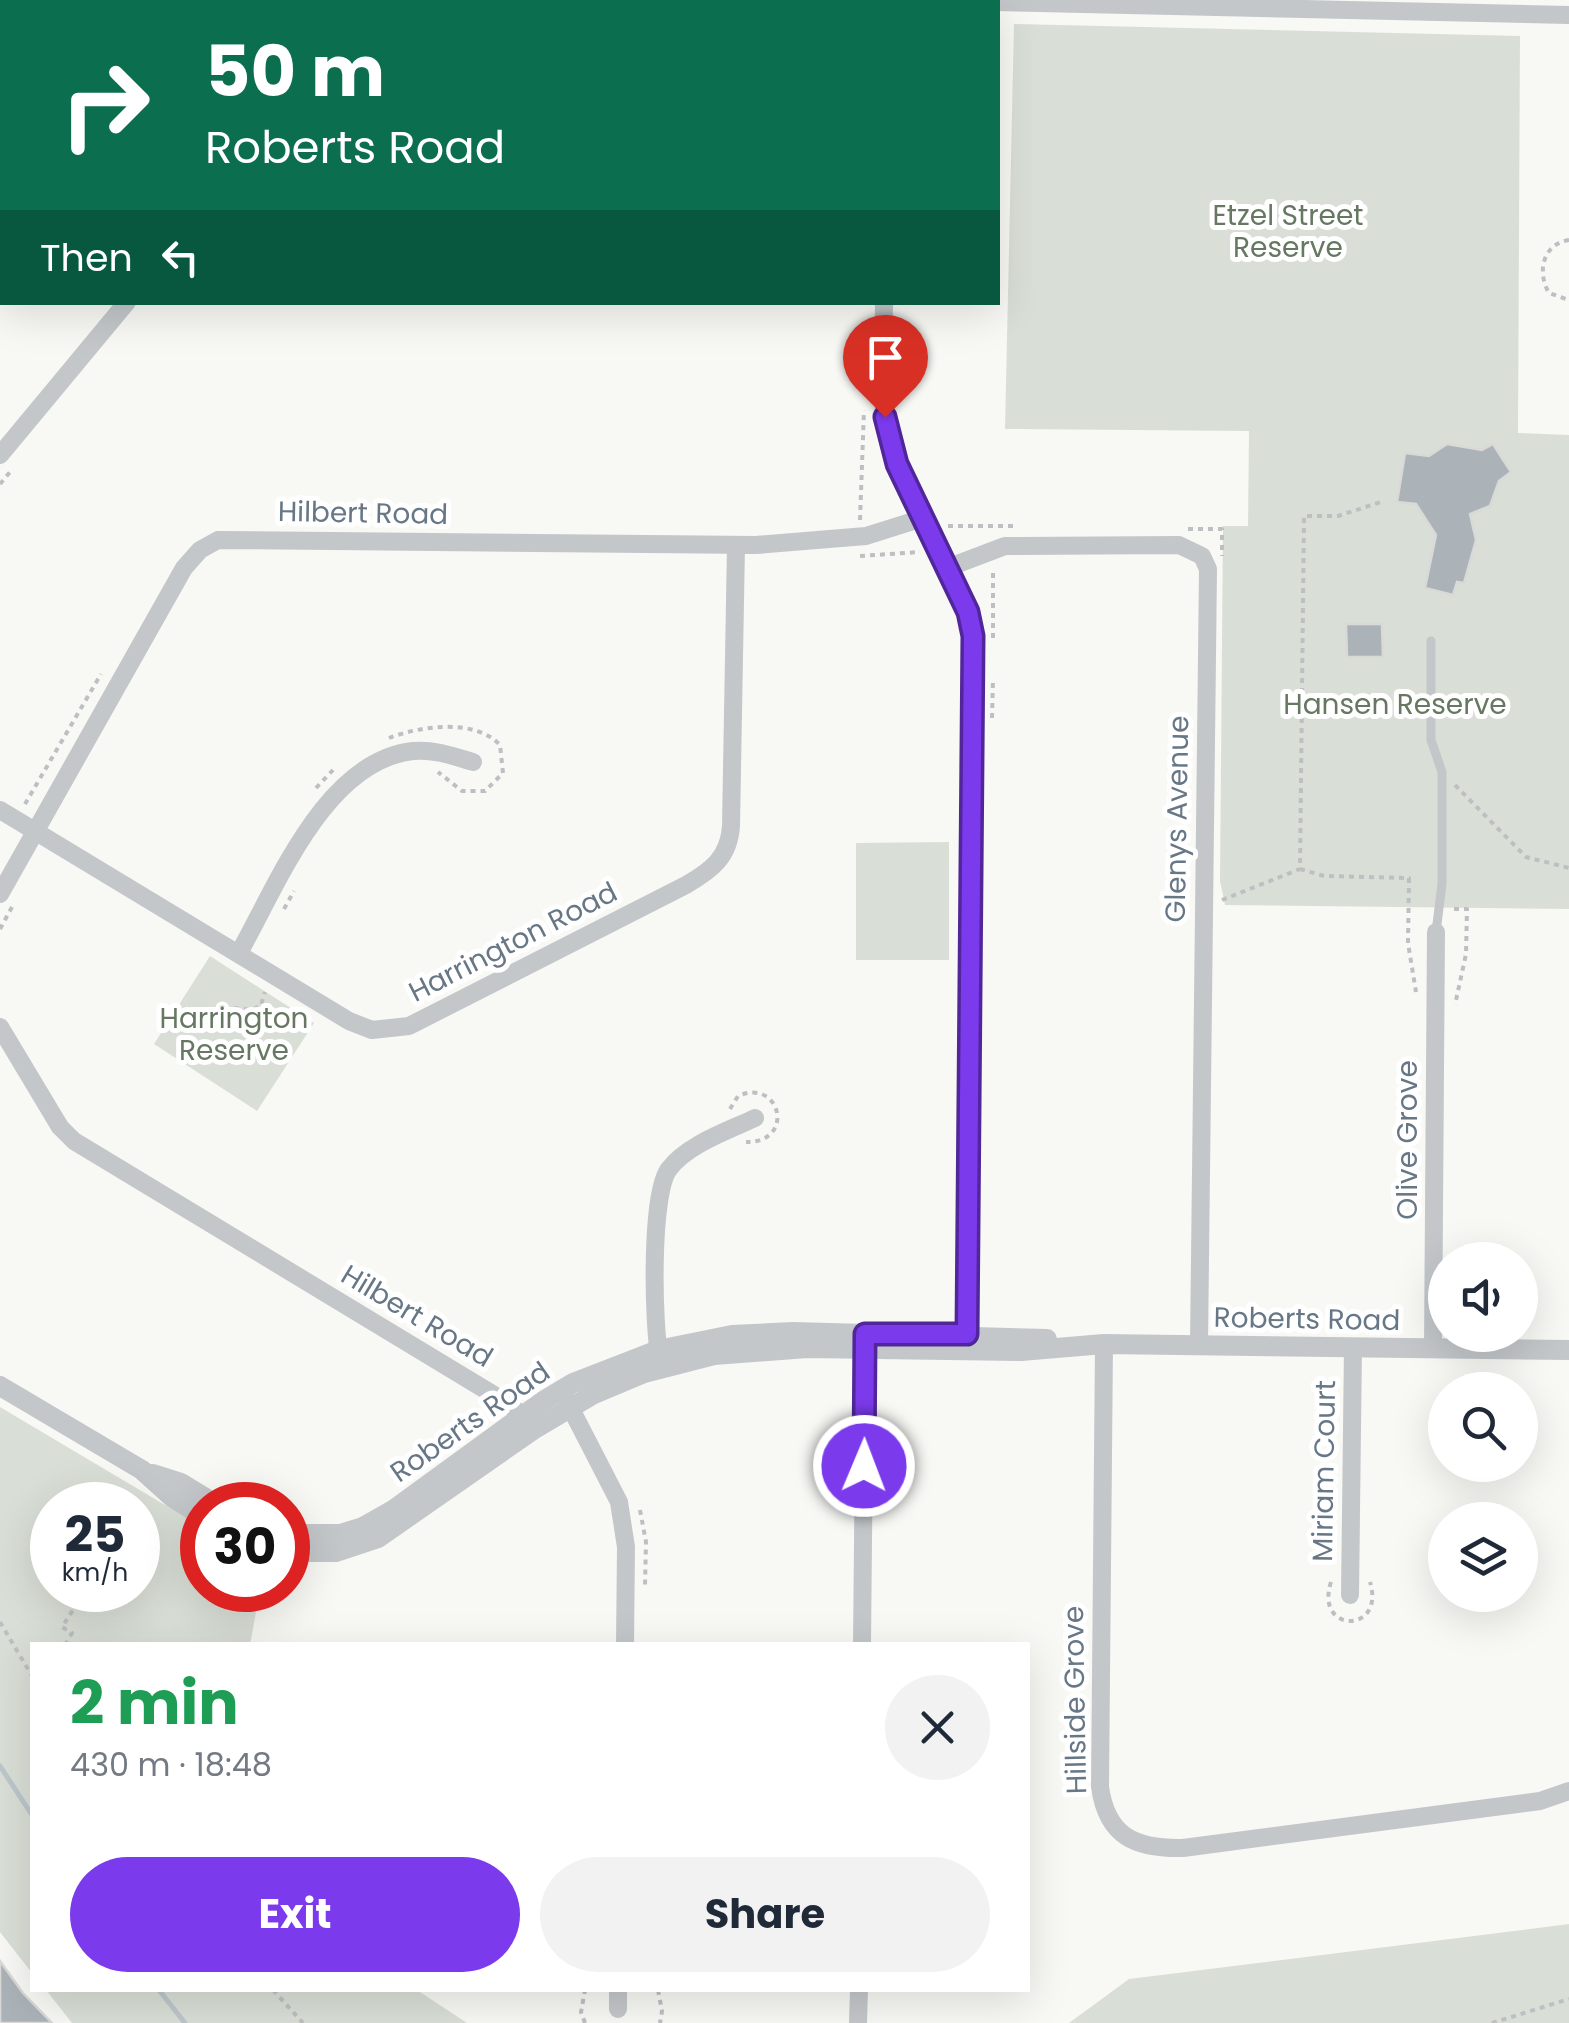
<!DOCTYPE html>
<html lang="en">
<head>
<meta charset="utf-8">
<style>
	body { margin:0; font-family:Poppins,sans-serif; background:#f2f2f3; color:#1f2937; height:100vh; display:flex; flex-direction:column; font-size:38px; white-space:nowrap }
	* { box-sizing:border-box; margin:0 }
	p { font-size:32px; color:#747a83 }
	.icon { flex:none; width:55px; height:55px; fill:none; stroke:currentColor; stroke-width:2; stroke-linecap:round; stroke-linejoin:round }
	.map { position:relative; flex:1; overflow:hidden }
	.drawer { position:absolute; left:30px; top:1642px; width:1000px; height:350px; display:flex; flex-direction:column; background:#fff; border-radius:0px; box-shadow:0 10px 40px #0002 }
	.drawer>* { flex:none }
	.guide { position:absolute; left:0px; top:0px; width:1000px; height:305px; box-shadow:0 10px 40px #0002; background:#0b6e4f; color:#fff; overflow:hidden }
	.controls { position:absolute; left:1428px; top:1242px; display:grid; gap:20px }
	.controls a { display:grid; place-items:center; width:110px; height:110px; border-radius:50%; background:#fff; box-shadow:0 10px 40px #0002; font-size:50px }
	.speed { position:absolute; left:30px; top:1482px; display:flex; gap:20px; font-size:50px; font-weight:700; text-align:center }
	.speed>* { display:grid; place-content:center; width:130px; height:130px; border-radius:50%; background:#fff; box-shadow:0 10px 40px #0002; line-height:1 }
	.speed small { font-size:25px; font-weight:400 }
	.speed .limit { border:15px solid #d22; background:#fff; color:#111 }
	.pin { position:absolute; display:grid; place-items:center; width:85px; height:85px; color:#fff; margin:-102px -42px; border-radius:50% 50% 50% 0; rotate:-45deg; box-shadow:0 0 10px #0007 }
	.pin .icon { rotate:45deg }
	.me { position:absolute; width:110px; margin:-55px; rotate:1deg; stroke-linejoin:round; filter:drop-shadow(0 0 8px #0008) }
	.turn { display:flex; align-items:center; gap:35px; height:210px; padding:0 40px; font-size:45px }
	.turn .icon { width:130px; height:130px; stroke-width:2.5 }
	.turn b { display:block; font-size:70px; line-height:85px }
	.then { display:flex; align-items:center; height:95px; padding:0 40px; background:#0003; gap:20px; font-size:38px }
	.round { display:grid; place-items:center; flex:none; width:105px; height:105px; border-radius:52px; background:#f2f2f3 }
	.summary { display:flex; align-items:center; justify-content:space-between; height:170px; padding:0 40px }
	h1 { font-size:60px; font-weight:700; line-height:75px; color:#1e9e55 }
	.cta { display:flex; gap:20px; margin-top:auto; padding:20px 40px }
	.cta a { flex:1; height:115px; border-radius:60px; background:#7c3aed; color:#fff; font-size:40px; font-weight:700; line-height:115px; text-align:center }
	.cta a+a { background:#f2f2f3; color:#1f2937 }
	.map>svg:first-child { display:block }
	.green { fill:#d9dfd6; fill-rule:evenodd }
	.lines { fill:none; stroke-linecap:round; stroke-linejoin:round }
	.stream { stroke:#bdc7cb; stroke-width:5 }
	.building { fill:#abb3b9; stroke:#d9d9d7; stroke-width:2.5 }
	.path { stroke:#bdbfc2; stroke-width:4; stroke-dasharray:5 5; stroke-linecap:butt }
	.service { stroke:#c3c7ca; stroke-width:9 }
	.minor { stroke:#c3c7ca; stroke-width:18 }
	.tertiary { stroke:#c3c7ca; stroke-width:20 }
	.rail { stroke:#a6abb1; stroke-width:5; stroke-dasharray:15 8; stroke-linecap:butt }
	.route-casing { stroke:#51269a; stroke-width:25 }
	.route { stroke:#7c3aed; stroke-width:18 }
	.labels { text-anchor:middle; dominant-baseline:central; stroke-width:10; stroke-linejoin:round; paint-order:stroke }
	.park-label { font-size:28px; fill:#667862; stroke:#fff }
	.street-label { font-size:28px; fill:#677786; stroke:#fff }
</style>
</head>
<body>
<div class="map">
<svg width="1569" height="2023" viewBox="0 0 1569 2023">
	<rect width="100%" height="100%" fill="#f8f8f5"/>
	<!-- green -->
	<path class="green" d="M1014,24L1520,36L1518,433L1569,435V909L1225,905L1220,881L1223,526H1248L1249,431L1005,429Z
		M949,842V960H856V843Z
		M210,956L314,1023L257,1111L154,1044Z
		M0,1407L202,1527V1590H260L250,1645H32V1973L0,1932ZM52,1505H138V1590H52Z
		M1569,1924V2023H1069L1129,1979Z
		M46,1990H417L467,2023H72Z"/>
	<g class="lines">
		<!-- stream -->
		<path class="stream" d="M0,1766L32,1815
			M159,1990L185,2023"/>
	</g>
	<!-- building -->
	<path class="building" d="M1447,444L1482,450L1493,444L1511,472L1499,481L1490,506L1470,514L1476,540L1464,583L1457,582L1453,595L1425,588L1436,535L1416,504L1397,502L1405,453L1429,456Z
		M1346,624H1382L1383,657H1347Z
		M0,1961L23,1993L52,2023H0Z"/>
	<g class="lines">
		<!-- path -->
		<path class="path" d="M508,0L513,2
			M1569,240C1542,244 1537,273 1549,293L1569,300
			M0,484L10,472
			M860,520L864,410
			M948,526H1014
			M1188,529H1222V556
			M860,556L920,552
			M993,638V568
			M992,718L993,678
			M389,738C420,726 475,718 500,745L503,773L485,791H462L438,772
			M1455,785L1526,857L1569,868
			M316,788L333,770
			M25,804L101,674
			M1300,869L1324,876L1409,878L1408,943L1416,992
			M1222,900L1300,869L1304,516H1338L1381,502
			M284,909L294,891
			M1454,909H1467L1466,954L1455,1005
			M0,929L12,907
			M234,1008L252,1010L261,1005
			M215,1051L219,1047C267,1058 254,1019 265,992
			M730,1109L738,1096C781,1077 796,1143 746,1142
			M121,1503L123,1505
			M640,1510L646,1542L645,1585
			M138,1518V1521
			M1331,1582C1314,1634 1386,1634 1370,1582
			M0,1622L32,1676
			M65,1645L72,1633L62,1627L84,1593L93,1599L98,1590
			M273,1990L303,2023
			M658,1990L662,2011L660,2023
			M585,2023L581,2012L585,1990
			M1492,2023L1569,1999"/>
		<!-- service -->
		<path class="service" d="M1431,641V740L1442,772V884L1436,932"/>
		<!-- minor -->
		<path class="minor" d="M905,0L1569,15
			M358,2L359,0
			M884,302C884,351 877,403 892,450C913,515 958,570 973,636L967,1349
			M0,455L127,302
			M947,568L1005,546L1179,545L1202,556L1208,569L1199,1345
			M0,810L349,1021L372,1030L409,1026L686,885C712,870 729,857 731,826L736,545
			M0,894L184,568L200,550L218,540L756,545L866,536L923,518
			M239,953C278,884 325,761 413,751C434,749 453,756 473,762
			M0,1027L60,1127L74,1141L494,1395L515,1409L530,1426
			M1104,1344L1100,1787C1107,1837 1136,1849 1183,1848L1540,1801L1569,1791
			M1433,1348L1436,932
			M660,1360C653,1327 650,1194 669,1169C688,1144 728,1131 755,1118
			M566,1399L619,1502L626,1547L625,1645
			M1350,1595L1353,1347
			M862,1645L865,1336
			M618,2009V1990
			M858,2023L859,1990"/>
		<!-- tertiary -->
		<path class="tertiary" d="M0,1386L142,1470L173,1498L202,1516
			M153,1474L181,1483L217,1505
			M288,1534H340L363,1527L393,1510L543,1401L573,1383L658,1350L732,1335L793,1332L1047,1339
			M288,1552H336L378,1538L533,1430L594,1394L644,1373L714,1355L807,1348L1021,1351L1104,1344L1569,1350"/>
		<!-- rail -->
		<path class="rail" d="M45,2L48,0
			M63,2L65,0
			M0,55L2,52
			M0,75L2,72"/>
	</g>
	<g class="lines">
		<!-- route casing -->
		<g class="route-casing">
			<path id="route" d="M864,1466L865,1334H967L973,636L968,612L897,464L885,417"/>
		</g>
		<!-- route -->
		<use href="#route" class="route"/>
	</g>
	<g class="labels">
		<!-- park labels -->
		<g class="park-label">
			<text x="1288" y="215">Etzel Street<tspan x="1288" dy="32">Reserve</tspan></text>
			<text x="1395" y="704">Hansen Reserve</text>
			<text x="234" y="1018">Harrington<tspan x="234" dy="32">Reserve</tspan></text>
		</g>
		<!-- street labels -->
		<g class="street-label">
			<text transform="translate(363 513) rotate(1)">Hilbert Road</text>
			<text transform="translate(1177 819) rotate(-89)">Glenys Avenue</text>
			<text transform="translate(513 942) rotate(-27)">Harrington Road</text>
			<text transform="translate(1407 1140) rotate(-90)">Olive Grove</text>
			<text transform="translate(417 1316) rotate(31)">Hilbert Road</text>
			<text transform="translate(1307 1319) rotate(1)">Roberts Road</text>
			<text transform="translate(470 1422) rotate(-35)">Roberts Road</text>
			<text transform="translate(1324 1471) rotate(-89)">Miriam Court</text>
			<text transform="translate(1075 1700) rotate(-91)">Hillside Grove</text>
		</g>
	</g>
</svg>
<div class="controls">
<a><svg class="icon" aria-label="sound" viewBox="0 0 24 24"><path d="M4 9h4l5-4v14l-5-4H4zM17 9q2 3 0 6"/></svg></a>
<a><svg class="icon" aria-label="search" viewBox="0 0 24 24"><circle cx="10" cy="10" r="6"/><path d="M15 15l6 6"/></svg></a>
<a><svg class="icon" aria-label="layers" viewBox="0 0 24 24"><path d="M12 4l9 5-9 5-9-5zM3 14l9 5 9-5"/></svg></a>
</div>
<div class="speed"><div>25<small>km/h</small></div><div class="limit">30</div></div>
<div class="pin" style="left:885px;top:417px;background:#d93025"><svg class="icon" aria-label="arrive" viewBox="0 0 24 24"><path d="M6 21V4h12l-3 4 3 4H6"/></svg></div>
<svg class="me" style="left:864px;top:1466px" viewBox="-20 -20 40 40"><circle r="17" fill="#7c3aed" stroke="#fff" stroke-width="3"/><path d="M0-11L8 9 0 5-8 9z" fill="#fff"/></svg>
<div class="guide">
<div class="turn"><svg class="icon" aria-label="right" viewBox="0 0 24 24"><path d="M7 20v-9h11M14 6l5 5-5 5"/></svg><div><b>50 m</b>Roberts Road</div></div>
<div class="then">Then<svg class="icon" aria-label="left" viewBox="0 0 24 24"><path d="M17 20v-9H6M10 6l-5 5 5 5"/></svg></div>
</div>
<section class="drawer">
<div class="summary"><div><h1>2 min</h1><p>430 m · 18:48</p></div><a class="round"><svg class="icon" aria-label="close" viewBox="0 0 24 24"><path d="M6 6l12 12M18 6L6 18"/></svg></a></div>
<div class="cta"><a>Exit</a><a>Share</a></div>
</section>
</div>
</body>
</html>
